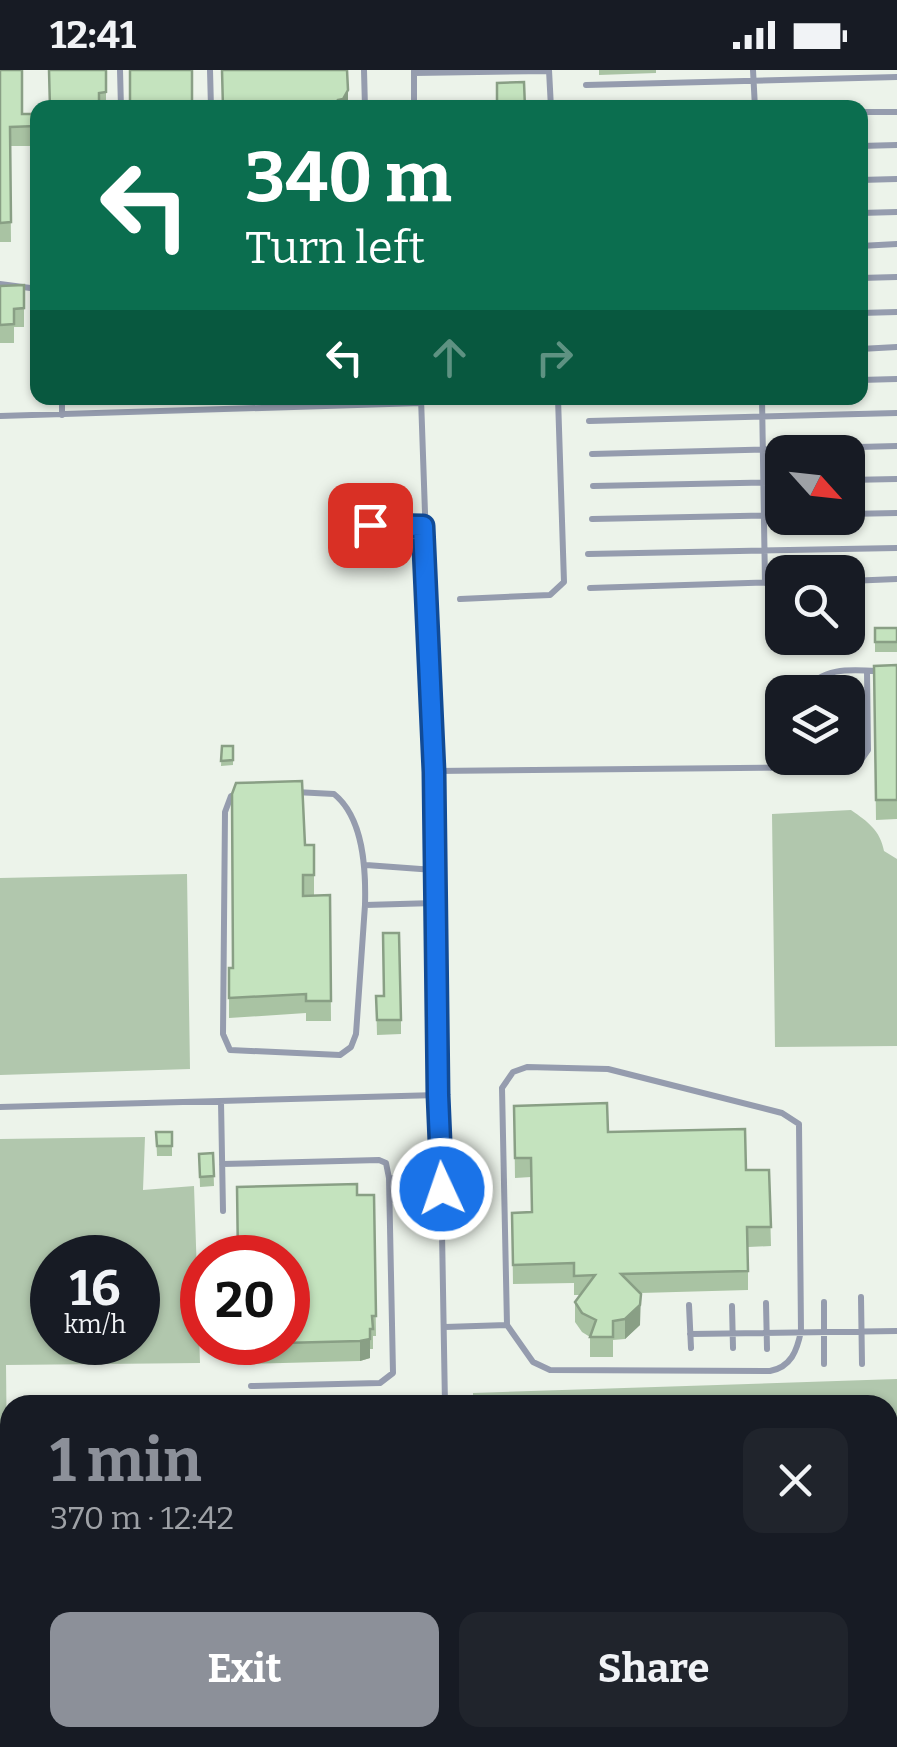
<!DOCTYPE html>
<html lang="en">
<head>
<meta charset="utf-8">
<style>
	body { margin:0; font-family:Bitter,serif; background:#20242c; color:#f1f3f6; height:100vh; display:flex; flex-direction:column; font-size:38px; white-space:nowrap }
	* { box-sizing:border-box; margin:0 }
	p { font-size:32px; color:#9ea1a6 }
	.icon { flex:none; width:55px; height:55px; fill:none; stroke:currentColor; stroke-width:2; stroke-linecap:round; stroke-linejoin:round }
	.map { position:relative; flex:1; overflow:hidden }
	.details { position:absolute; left:0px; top:1325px; width:898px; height:352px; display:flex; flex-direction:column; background:#171b24; border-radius:30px 30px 0 0; box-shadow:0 2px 8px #0004 }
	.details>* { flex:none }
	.guide { position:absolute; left:30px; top:30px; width:838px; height:305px; border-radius:20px; box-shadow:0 2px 8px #0004; background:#0b6e4f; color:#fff; overflow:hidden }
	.needle { width:65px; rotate:117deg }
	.fabs { position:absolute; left:765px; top:365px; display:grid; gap:20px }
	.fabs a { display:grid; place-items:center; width:100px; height:100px; border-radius:20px; background:#171b24; box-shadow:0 2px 8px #0004; font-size:50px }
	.speed { position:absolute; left:30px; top:1165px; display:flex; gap:20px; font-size:50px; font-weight:700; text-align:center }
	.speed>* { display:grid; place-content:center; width:130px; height:130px; border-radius:50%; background:#171b24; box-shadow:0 2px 8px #0004; line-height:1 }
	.speed small { font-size:25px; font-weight:400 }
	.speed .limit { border:15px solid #d22; background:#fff; color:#111 }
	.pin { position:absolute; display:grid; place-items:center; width:85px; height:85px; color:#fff; margin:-42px; border-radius:20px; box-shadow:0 5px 15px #0006 }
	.me { position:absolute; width:110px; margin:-55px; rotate:357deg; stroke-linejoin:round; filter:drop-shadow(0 0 8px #0008) }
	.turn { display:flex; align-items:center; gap:35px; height:210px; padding:0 50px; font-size:45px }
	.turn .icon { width:130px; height:130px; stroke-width:2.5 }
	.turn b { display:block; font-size:70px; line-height:85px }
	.lanes { display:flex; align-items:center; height:95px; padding:0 50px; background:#0003; justify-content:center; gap:50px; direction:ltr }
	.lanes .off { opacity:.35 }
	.round { display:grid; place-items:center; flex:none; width:105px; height:105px; border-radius:20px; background:#20242c }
	.head { display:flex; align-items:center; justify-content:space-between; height:170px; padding:0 50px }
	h1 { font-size:60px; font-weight:700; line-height:75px; color:#8c9099 }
	.button { display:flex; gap:20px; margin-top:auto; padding:20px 50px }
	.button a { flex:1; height:115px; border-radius:20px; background:#8c9099; color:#fff; font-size:40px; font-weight:700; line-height:115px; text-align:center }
	.button a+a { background:#20242c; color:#f1f3f6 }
	.status { display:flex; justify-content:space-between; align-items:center; height:70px; padding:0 50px; background:#171b24; direction:ltr }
	.status svg { height:28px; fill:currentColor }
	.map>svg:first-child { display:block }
	.green { fill:#b1c7ad; fill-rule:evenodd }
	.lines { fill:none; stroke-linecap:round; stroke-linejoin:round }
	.lane { stroke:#959cae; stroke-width:6 }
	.wall { fill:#a9c3a3 }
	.shaded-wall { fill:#899f85 }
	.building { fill:#c4e3be; stroke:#899f85; stroke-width:2.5 }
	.route-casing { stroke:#114b97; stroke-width:25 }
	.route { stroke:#1a73e8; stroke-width:18 }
</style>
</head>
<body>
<div class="status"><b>12:41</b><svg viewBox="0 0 49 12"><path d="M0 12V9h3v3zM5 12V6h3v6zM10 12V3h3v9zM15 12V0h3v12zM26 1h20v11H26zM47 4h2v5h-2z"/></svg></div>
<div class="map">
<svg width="897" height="1677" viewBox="0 0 897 1677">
	<rect width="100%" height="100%" fill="#ecf3ea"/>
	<!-- green -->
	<path class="green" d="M851,740C868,752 880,760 884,781L897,789V976L775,977L772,744Z
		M187,804L190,999L0,1005V808Z
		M145,1067L143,1120L194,1116L200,1293L6,1295L10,1668H17V1677H0V1069ZM52,1188H138V1272H52Z
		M897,1309V1521H888V1335H473V1323Z
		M419,1329V1335L203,1334Z"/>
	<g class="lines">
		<!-- lane -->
		<path class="lane" d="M120,0L121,38
			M210,0L211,38
			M364,0L365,38
			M549,0L551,38
			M753,0L755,38
			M414,1V38
			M414,3L549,1
			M586,15L897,7
			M860,42H897
			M860,76L897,75
			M860,110L897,109
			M860,143L897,142
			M860,176L897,174
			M860,208L897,207
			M0,214L38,219
			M860,243L897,242
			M860,279L897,277
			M860,310L897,309
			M421,328L434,701L445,1335
			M762,328L765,513
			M62,345V328
			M0,346L421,333
			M589,351L897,343
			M592,384L897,376
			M848,410L897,409
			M593,416L782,412
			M848,444L897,443
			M592,449L782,445
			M370,455L423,456
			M588,484L897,478
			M848,511L897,509
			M590,518L782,512
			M460,529L550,525L564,512L558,328
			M806,622C823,591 866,602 897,602
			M771,698L782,671
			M434,701L837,697L859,693L868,680L867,602
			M295,722L334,724C364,748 366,800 365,835
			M237,724L231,726L225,742L223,964L230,980L340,985L351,977L356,964L365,835L435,833
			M366,795L434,800
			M527,997L608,999L782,1043L799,1054L801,1261C797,1281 791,1297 770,1301L550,1300L533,1292L507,1255L502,1018L513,1002Z
			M221,1032L223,1141
			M0,1037L438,1025
			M222,1094L379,1090L386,1093L389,1108L393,1303L380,1313L251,1316
			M389,1108C408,1109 423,1117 442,1119
			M390,1130L406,1129L421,1117
			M861,1227L862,1294
			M824,1232V1294
			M766,1233L767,1279
			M689,1235L691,1278
			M732,1236L733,1278
			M445,1257L507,1255
			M690,1264L897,1261
			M888,1662L897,1663
			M327,1668L328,1677
			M448,1668L449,1677
			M312,1677V1668
			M524,1677V1668
			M817,1677L819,1668"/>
	</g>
	<!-- wall -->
	<path class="wall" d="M0,0L22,44H38L36,76H10L11,172H0Z
		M106,0V38H49Z
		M599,0H656V3L599,5Z
		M24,215V257H14V273H0V216Z
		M351,428H364V470L351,471Z
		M875,558H897V582H875Z
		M897,595V749L876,750L874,596Z
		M222,676H233V695L221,696Z
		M305,775L314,805V825L303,826L330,825L331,951H306V943L229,948V898H233Z
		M376,926L401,950V964L377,965Z
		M514,1036L746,1100H769L771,1176L748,1177V1220L640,1223V1255L625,1269L613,1270V1287H590V1267L582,1262L575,1252V1232L580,1225H574V1213L513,1214L512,1143L532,1142L531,1107L515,1108Z
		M156,1062H172V1086H157Z
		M213,1083L214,1116L200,1117L199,1084Z
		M357,1125H374L376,1266H373V1279H370V1288L360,1291L240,1294V1272Z"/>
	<!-- shaded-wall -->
	<path class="shaded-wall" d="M348,20V38H343V29Z
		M641,1224L640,1255L625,1269V1249Z
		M370,1269V1288L360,1291V1271Z"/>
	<!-- building -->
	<path class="building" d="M0,0H22V44H38V97L36,56L10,57L11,152L0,153Z
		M49,0H106V22L99,23V38H50Z
		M130,0H192V38H130Z
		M222,0H347L348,20L343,29L338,30L339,38H223Z
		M524,12L525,38H497V13Z
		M24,215V238L14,239V254L0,255V216Z
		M351,428H364V460L351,461Z
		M875,558H897V572H875Z
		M897,595V730H876L874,596Z
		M222,676H233V690L221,691Z
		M302,711L305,775H314V805H303V826L330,825L331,931H306V924L229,928V898H233L232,724L236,713Z
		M383,863H399L401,950H377L376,926H384Z
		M607,1033L608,1062L745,1059L746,1100H769L771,1157H747L748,1201L621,1204L641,1224L640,1235L625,1249L613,1251V1267H590L596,1250L582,1243L575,1232L595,1205L574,1206V1193L513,1195L512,1143L532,1142L531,1088H515L514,1036Z
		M156,1062H172V1076H157Z
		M213,1083L214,1106L200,1107L199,1084Z
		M357,1114V1125H374L376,1246H372L373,1259H370V1269L360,1271L240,1274V1272H288V1188H238L237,1117Z
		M295,1668H306V1675H295Z
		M489,1668H510V1677H489Z
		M627,1668H710V1677H572L627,1674Z"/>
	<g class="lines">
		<!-- route casing -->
		<g class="route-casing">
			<path id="route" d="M370,455L423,456L434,702L438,1025L442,1119"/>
		</g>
		<!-- route -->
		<use href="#route" class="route"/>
	</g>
</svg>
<div class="fabs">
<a><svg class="needle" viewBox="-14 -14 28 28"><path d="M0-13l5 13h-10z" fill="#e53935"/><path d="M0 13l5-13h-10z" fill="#9ea1a6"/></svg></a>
<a><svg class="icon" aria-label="search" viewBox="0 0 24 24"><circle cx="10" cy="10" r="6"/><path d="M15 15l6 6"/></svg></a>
<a><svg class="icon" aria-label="layers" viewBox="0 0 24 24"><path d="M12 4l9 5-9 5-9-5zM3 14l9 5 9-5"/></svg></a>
</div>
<div class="speed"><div>16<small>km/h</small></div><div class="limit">20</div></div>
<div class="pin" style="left:370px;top:455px;background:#d93025"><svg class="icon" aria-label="arrive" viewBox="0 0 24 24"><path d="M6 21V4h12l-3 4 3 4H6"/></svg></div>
<svg class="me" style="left:442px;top:1119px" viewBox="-20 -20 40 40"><circle r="17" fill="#1a73e8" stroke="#fff" stroke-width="3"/><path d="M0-11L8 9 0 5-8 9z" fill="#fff"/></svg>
<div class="guide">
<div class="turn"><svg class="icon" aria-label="left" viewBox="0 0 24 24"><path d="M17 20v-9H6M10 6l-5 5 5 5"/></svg><div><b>340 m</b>Turn left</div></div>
<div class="lanes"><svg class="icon" aria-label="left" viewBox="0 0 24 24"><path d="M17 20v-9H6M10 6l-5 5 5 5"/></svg><svg class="icon off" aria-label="ahead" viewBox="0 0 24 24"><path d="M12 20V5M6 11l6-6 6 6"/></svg><svg class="icon off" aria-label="right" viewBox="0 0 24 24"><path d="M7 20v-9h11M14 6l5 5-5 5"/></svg></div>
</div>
<section class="details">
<div class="head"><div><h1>1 min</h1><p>370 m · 12:42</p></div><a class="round"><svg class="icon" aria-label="close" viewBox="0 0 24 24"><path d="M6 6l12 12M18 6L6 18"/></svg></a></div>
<div class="button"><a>Exit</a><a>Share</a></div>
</section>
</div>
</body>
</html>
